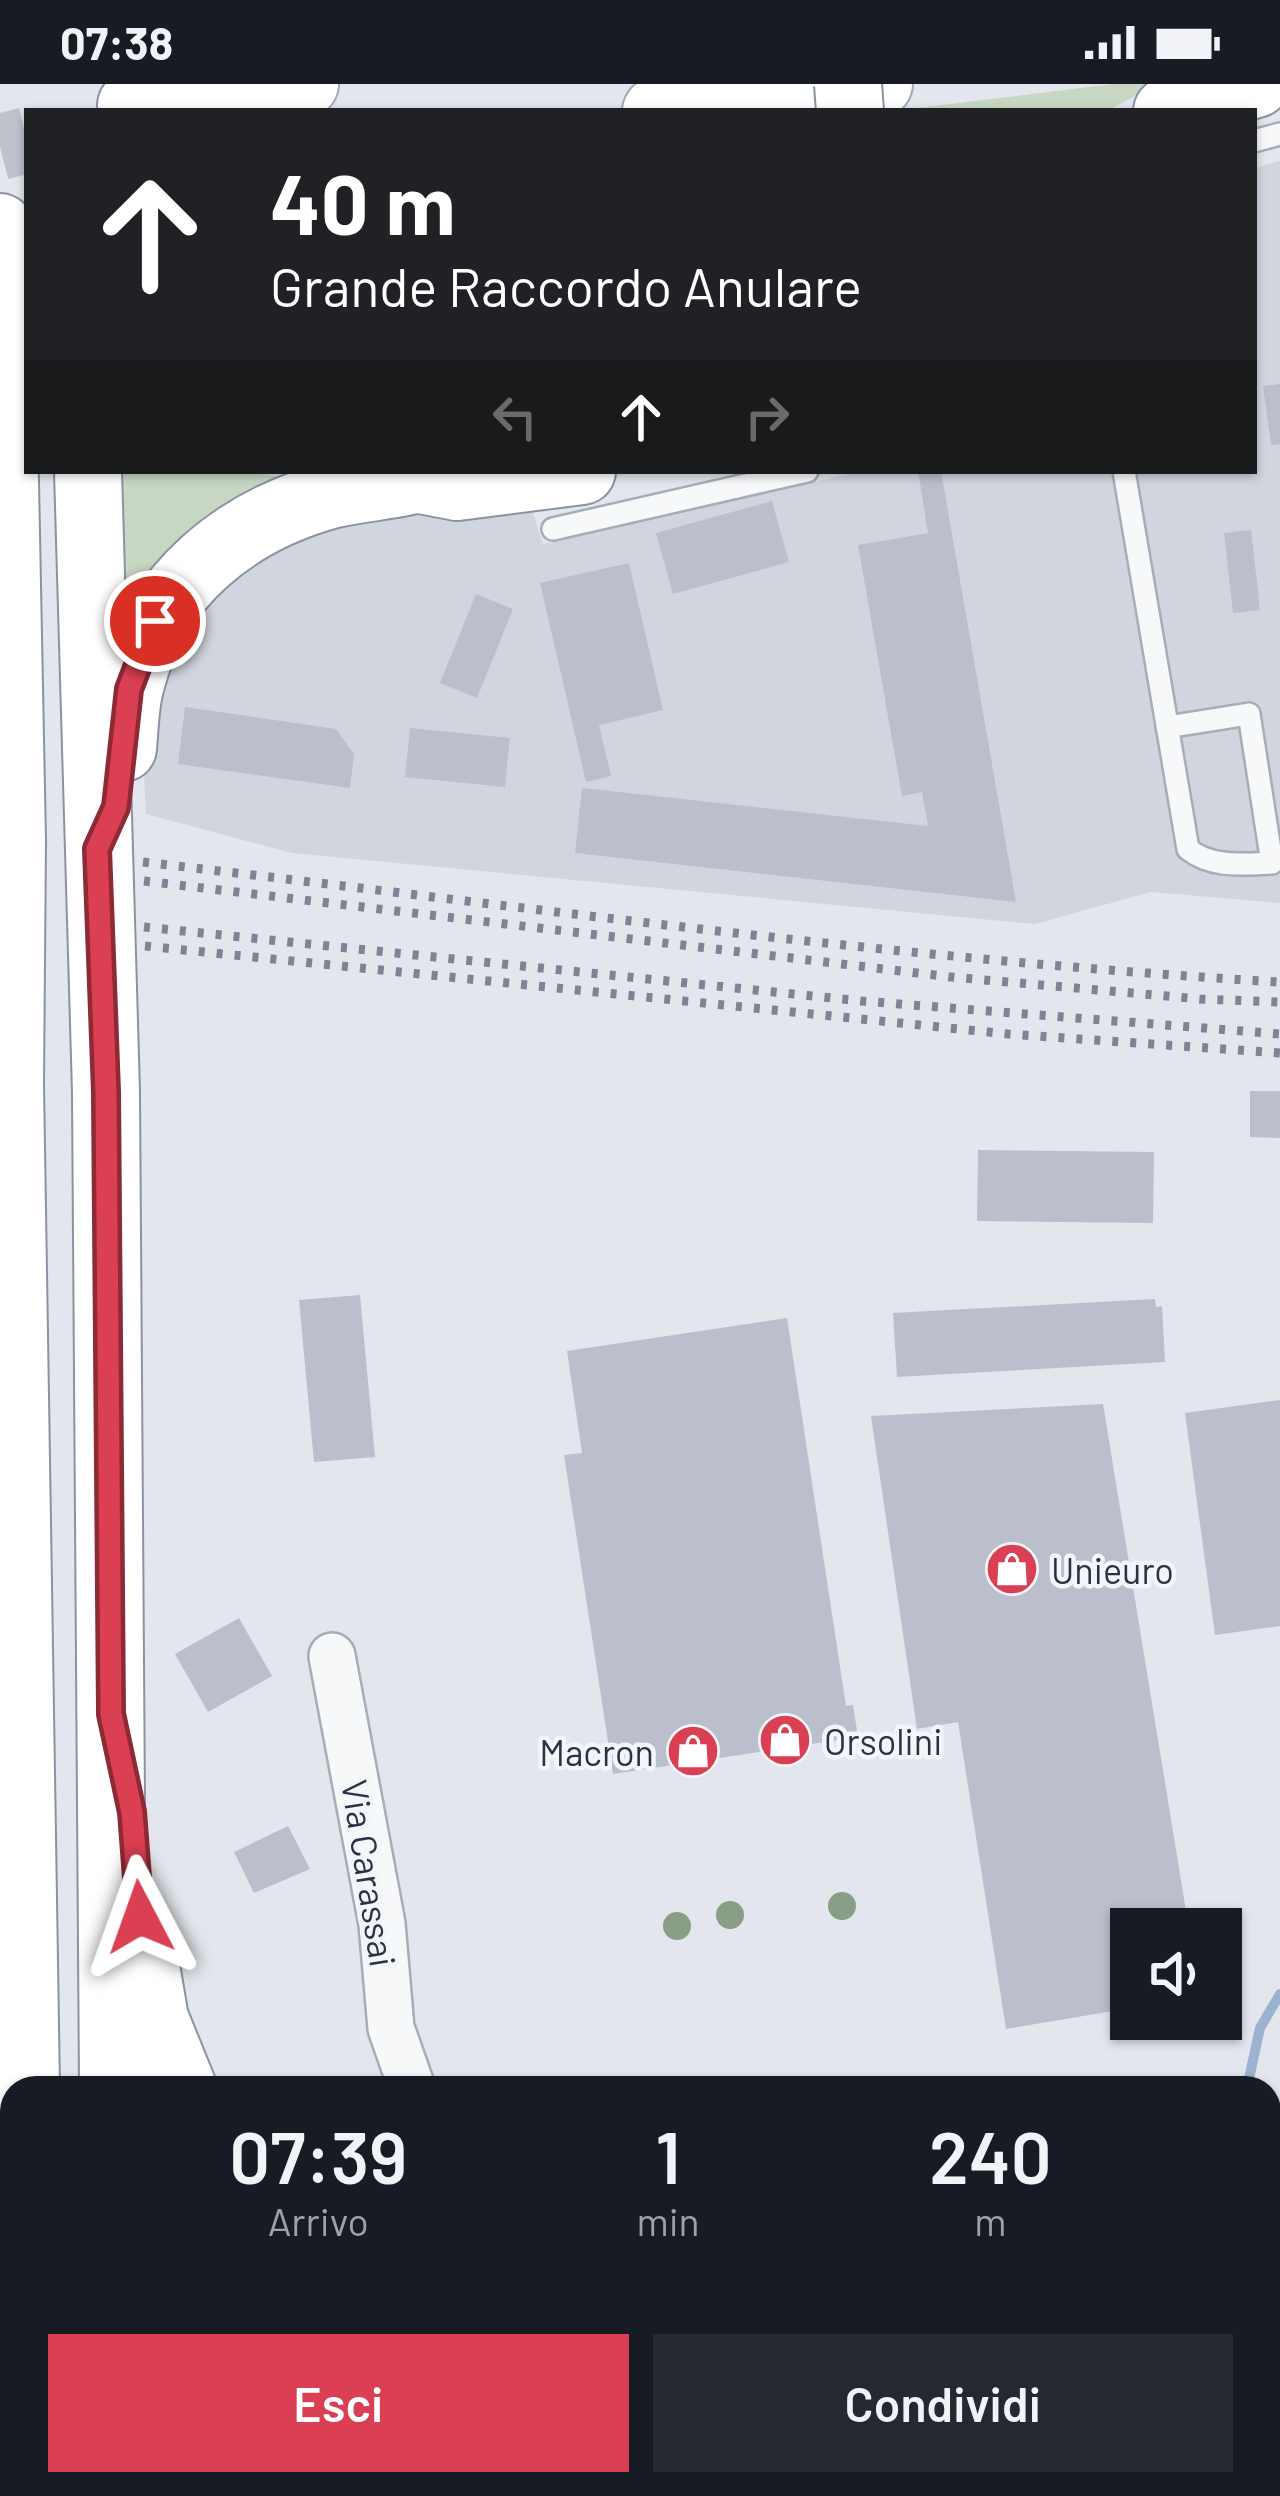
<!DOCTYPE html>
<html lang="it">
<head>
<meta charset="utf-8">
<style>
	body { margin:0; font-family:Barlow,sans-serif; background:#242831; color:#f1f3f6; height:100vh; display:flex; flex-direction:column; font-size:45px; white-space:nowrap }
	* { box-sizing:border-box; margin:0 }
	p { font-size:39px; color:#9ea1a6 }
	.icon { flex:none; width:66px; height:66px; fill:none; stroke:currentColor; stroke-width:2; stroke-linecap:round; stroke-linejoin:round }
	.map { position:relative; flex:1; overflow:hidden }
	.sheet { position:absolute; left:0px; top:1992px; width:1281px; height:420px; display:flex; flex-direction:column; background:#171b24; border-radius:36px 36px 0 0; box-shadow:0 3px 9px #0004 }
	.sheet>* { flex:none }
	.top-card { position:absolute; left:24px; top:24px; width:1233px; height:366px; border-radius:0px; box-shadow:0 3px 9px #0004; background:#202124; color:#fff; overflow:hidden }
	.controls { position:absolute; left:1110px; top:1824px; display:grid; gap:24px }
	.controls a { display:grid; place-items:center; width:132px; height:132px; border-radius:0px; background:#171b24; box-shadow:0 3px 9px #0004; font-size:60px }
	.pin { position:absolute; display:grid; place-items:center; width:102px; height:102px; color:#fff; margin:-51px; border:6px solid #fff; border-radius:50%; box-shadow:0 3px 12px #0007 }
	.me { position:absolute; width:132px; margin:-66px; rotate:356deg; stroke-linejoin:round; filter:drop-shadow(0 0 9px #0008) }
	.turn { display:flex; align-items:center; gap:42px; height:252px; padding:0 48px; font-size:54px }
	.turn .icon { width:156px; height:156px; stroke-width:2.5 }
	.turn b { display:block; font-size:84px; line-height:102px }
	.lanes { display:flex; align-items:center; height:114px; padding:0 48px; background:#0003; justify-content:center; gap:60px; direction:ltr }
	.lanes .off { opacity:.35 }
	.eta { display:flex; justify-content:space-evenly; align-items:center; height:204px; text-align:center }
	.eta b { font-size:72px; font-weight:600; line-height:84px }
	.cta { display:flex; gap:24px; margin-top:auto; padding:24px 48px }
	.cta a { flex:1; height:138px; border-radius:0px; background:#da3f53; color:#fff; font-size:48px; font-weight:600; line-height:138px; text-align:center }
	.cta a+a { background:#242831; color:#f1f3f6 }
	.status { display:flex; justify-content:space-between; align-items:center; height:84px; padding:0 60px; background:#171b24; direction:ltr }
	.status svg { height:33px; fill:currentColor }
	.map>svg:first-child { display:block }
	.built { fill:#d1d5de }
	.green { fill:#c8d7c3 }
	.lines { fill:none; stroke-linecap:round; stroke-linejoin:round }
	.stream { stroke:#9bb3cf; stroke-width:10 }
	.building { fill:#babfcb }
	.primary-tunnel { stroke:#bec2cb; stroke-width:66; stroke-dasharray:66 33; stroke-linecap:butt }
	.lane-casing { stroke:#a7adb7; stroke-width:26 }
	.street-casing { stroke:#a7adb7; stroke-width:50 }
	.primary-casing { stroke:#a1aab9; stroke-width:70 }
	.highway-casing { stroke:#8993a4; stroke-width:70 }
	.lane { stroke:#f6f8fa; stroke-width:21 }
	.street { stroke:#f6f8fa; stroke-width:45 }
	.primary { stroke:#fff; stroke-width:66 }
	.highway { stroke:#fff; stroke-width:66 }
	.rail { stroke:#7b8597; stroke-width:9; stroke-dasharray:6 12; stroke-linecap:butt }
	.highway-bridge-casing { stroke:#8993a4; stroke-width:70; stroke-linecap:butt }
	.highway-bridge { stroke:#fff; stroke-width:66 }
	.tree { fill:#889e87 }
	.route-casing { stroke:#8e2936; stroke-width:30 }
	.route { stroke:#da3f53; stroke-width:21 }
	.labels { text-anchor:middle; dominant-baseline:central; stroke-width:9; stroke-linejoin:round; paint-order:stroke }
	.poi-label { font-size:36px; fill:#293346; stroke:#f3f6f9; text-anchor:start }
	.street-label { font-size:36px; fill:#293346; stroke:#f3f6f9 }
</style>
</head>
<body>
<div class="status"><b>07:38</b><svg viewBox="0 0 49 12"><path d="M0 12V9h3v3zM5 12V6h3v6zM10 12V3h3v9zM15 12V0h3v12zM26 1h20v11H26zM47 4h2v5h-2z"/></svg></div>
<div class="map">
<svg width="1280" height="2412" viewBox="0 0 1280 2412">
	<rect width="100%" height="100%" fill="#e3e6ec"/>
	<!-- built -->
	<path class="built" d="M1280,77V819L1151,808L1035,840L292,769L146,730L143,668L184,526L280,452L453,420L532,427L543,460L861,387H1254V84Z"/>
	<!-- green -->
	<path class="green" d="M1113,0H1158L1107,27H894Z
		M115,387H235L281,393L330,387L116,569Z"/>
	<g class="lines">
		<!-- stream -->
		<path class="stream" d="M1247,2004L1260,1944L1280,1910
			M1269,2149L1280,2192
			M1239,2412L1240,2400"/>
	</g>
	<!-- building -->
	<path class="building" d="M1280,300V360L1271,361L1263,302Z
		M918,387H941L1016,818L575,769L582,704L928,742L922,708L902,712L858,461L928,449Z
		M772,417L789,478L673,510L656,449Z
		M1251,446L1260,526L1233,529L1224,449Z
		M629,479L663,626L599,641L611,692L586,698L540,499Z
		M476,510L513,525L477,614L440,599Z
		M185,623L336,645L354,670L350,704L178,680Z
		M410,644L510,654L505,703L405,693Z
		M1250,1007H1280V1054L1250,1053Z
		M978,1066L1154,1068L1153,1139L977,1137Z
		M360,1211L375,1373L314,1378L299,1216Z
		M1155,1215L1156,1223L1162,1222L1165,1278L897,1293L893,1229Z
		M787,1234L846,1622L853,1621L858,1653L613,1690L564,1371L582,1369L567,1267Z
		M1280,1316V1542L1215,1551L1185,1329Z
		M1103,1320L1189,1845H1131V1924L1006,1945L958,1638L917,1645L871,1332Z
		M239,1534L272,1592L208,1628L175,1570Z
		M288,1742L310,1785L254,1809L234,1768Z"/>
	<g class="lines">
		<!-- primary-tunnel -->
		<path class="primary-tunnel" d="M0,63L27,56"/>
		<!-- lane casing -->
		<g class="lane-casing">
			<path id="lane" d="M1254,57L1280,50
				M1124,387L1188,765C1211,784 1243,780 1272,779L1249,630L1167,643
				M553,445L807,387
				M1112,2412V2400"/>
		</g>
		<!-- street casing -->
		<g class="street-casing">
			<path id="street" d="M332,1572L382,1840L391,1944L412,2004
				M1269,2263L1280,2264"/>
		</g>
		<!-- primary casing -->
		<g class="primary-casing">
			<path id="primary" d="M147,27L199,15L305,0
				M656,27L879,0"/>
		</g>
		<!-- highway casing -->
		<g class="highway-casing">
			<path id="highway" d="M131,21L185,0
				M1167,27L1256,0
				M0,143L12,757L10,1000L26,2004
				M88,387L106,1008L113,2004
				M421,396L457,403L582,387
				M123,664C125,643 125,620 131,599C156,501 235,437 331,411C367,402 405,403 440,387
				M142,1859L155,1935L183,2004
				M31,2400V2412
				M477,2400L480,2411
				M155,2412L158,2400"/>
		</g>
		<!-- lane -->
		<use href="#lane" class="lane"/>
		<!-- street -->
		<use href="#street" class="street"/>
		<!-- primary -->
		<use href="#primary" class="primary"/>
		<!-- highway -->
		<use href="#highway" class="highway"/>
		<!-- rail -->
		<path class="rail" d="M143,778C522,822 900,876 1280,898
			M144,797L951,893L1200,915L1280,918
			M144,843L861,917L1280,950
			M145,862L1008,950L1280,969"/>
		<!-- highway-bridge casing -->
		<g class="highway-bridge-casing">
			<path id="highway-bridge" d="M848,0L850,27"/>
		</g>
		<!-- highway-bridge -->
		<use href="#highway-bridge" class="highway-bridge"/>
	</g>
	<!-- trees -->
	<g class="tree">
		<circle cx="842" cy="1822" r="14"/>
		<circle cx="730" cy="1831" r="14"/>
		<circle cx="677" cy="1842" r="14"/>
	</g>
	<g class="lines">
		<!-- route casing -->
		<g class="route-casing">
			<path id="route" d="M140,1833L132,1728L111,1630L106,1008L97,765L116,723L129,605L155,537"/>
		</g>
		<!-- route -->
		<use href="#route" class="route"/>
	</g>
	<!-- icons -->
	<defs>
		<g id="shop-disc" transform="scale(2.7)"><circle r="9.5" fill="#da3f53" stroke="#f3f6f9"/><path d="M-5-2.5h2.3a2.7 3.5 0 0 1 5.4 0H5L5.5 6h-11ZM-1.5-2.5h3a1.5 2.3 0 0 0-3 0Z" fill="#fff"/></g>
	</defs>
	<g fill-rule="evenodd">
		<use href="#shop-disc" x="1012" y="1485"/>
		<use href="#shop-disc" x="785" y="1656"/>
		<use href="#shop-disc" x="693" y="1667"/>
	</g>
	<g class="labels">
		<!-- poi labels -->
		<g class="poi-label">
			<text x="1051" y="1485">Unieuro</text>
			<text x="824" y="1656">Orsolini</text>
			<text x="654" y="1667" text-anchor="end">Macron</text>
		</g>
		<!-- street labels -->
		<g class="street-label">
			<text transform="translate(370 1789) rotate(81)">Via Carassai</text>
		</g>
	</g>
</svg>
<div class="controls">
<a><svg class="icon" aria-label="sound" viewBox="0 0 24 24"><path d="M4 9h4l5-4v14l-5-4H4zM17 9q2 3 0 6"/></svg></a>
</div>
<div class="pin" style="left:155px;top:537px;background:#d93025"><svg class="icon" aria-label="arrive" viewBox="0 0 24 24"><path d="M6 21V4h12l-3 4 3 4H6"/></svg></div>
<svg class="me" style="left:140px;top:1833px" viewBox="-20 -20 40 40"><path d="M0-17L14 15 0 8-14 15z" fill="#da3f53" stroke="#fff" stroke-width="4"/></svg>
<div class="top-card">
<div class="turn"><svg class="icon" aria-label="ahead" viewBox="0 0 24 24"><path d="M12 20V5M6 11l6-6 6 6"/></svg><div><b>40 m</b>Grande Raccordo Anulare</div></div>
<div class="lanes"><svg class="icon off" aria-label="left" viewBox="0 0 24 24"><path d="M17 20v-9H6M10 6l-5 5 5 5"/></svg><svg class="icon" aria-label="ahead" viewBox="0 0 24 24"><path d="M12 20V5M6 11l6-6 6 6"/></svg><svg class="icon off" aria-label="right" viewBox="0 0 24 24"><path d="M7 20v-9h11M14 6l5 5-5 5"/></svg></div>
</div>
<section class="sheet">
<div class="eta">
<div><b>07:39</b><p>Arrivo</p></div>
<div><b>1</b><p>min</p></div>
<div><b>240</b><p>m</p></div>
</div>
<div class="cta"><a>Esci</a><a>Condividi</a></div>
</section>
</div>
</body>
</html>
